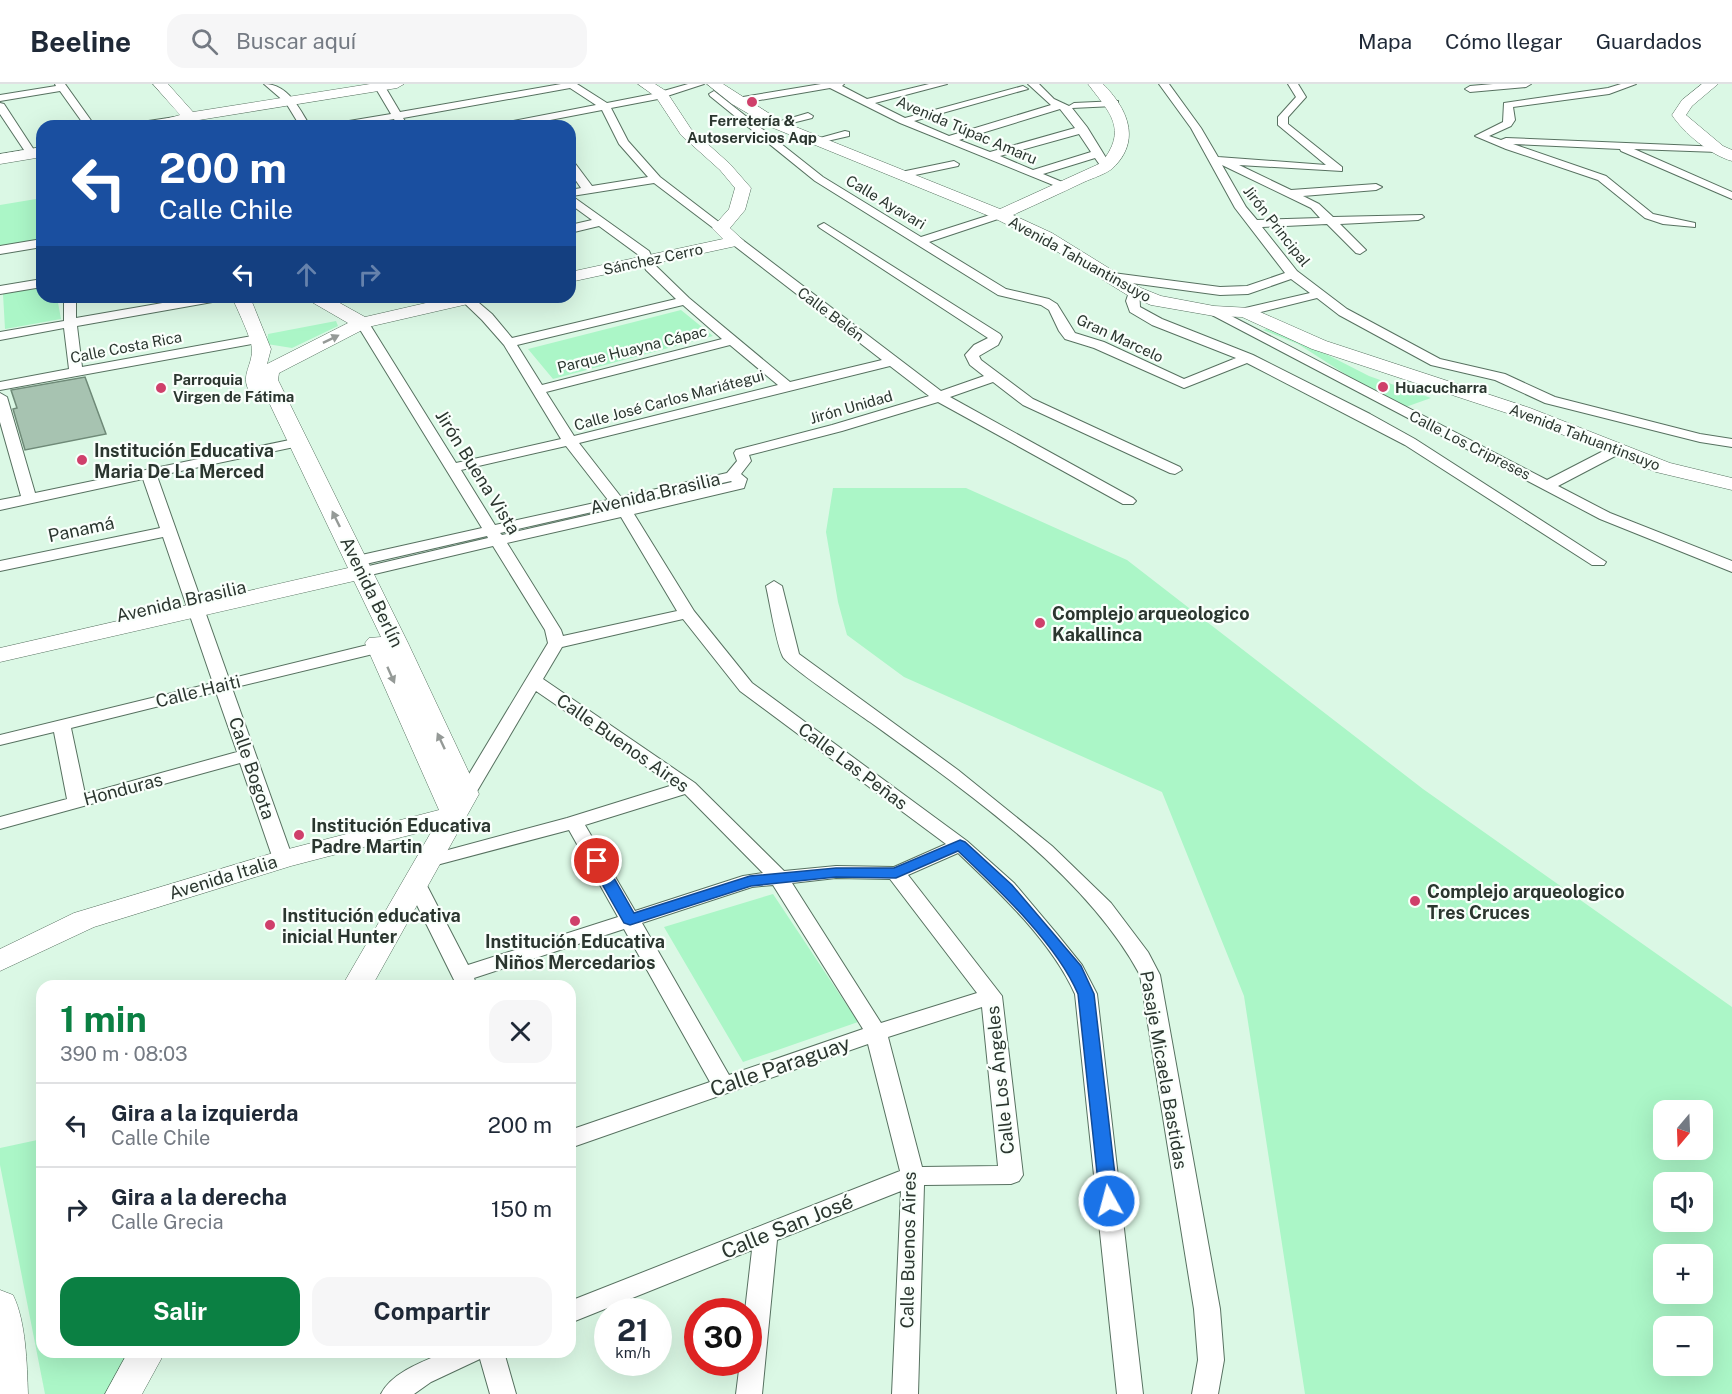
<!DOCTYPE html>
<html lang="es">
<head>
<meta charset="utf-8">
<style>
	body { margin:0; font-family:"Public Sans",sans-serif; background:#f6f6f7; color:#1f2937; height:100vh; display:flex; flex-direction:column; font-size:22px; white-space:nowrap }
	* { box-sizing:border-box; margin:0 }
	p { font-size:20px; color:#747a83 }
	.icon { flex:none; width:33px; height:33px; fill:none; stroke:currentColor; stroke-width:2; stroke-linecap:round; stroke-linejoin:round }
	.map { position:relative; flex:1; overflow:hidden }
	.side { position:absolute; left:36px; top:896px; width:540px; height:378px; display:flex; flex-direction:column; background:#fff; border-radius:18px; box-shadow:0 6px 24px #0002 }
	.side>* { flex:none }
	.guide { position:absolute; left:36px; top:36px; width:540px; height:183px; border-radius:18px; box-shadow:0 6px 24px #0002; background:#1a4fa0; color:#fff; overflow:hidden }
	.needle { width:39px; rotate:199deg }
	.buttons { position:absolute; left:1653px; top:1016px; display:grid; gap:12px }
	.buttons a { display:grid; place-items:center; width:60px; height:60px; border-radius:12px; background:#fff; box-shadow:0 6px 24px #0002; font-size:30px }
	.speed { position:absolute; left:594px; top:1214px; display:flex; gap:12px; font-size:30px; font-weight:700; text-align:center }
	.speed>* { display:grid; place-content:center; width:78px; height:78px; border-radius:50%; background:#fff; box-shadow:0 6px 24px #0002; line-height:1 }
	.speed small { font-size:15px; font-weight:400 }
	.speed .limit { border:9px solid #d22; background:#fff; color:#111 }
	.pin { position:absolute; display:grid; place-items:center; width:51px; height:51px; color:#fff; margin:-26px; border:3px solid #fff; border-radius:50%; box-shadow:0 2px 6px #0007 }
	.me { position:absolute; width:66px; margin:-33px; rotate:353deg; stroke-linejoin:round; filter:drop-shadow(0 0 4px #0008) }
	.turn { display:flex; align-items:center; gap:21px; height:126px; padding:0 24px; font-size:27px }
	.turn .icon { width:78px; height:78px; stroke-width:2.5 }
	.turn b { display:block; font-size:42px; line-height:51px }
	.lanes { display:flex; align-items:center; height:57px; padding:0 24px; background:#0003; justify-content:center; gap:30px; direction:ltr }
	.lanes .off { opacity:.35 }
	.round { display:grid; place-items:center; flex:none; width:63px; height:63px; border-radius:18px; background:#f6f6f7 }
	.summary { display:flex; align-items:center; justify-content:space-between; height:102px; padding:0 24px }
	h1 { font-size:36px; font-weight:700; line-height:45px; color:#0b8043 }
	.button { display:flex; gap:12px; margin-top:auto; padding:12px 24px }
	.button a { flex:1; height:69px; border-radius:18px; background:#0b8043; color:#fff; font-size:24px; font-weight:700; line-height:69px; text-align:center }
	.button a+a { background:#f6f6f7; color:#1f2937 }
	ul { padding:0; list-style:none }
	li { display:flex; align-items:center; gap:18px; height:84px; padding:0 24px; border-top:2px solid #e0e1e3 }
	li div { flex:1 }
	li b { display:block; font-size:22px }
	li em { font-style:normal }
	header { display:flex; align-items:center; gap:36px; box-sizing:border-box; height:84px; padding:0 30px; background:#fff; border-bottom:2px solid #e0e1e3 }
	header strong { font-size:28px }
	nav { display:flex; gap:33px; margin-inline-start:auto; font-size:21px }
	.search { width:420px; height:54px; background:#f6f6f7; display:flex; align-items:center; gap:15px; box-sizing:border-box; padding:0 21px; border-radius:18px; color:#747a83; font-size:22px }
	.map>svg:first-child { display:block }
	.green { fill:#abf6c7; fill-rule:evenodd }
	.building { fill:#a7c3b1; stroke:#6f8a78; stroke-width:1.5 }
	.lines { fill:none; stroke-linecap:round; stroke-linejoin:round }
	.street-casing { stroke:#577160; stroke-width:2 }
	.secondary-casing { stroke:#577160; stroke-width:1 }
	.street { fill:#fff; fill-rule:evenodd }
	.secondary { fill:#fff; fill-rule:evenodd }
	.oneway { fill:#959a97 }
	.route { fill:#1a73e8; stroke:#114b97; stroke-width:1.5 }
	.poi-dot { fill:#cf406b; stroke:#f9fffb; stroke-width:2 }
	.labels { text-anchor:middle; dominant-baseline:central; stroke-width:4.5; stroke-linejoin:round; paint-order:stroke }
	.far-poi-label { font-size:15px; font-weight:bold; fill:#2b362f; stroke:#f9fffb; text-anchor:start }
	.far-street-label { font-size:15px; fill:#2b362f; stroke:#f9fffb }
	.poi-label { font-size:18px; font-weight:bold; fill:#2b362f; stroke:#f9fffb; text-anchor:start }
	.street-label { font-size:18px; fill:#2b362f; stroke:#f9fffb }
	.near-street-label { font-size:21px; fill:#2b362f; stroke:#f9fffb }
</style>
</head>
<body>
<header>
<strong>Beeline</strong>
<div class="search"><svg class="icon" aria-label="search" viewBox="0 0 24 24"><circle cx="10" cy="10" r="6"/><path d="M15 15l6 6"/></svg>Buscar aquí</div>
<nav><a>Mapa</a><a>Cómo llegar</a><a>Guardados</a></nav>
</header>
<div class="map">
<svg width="1732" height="1310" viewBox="0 0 1732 1310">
	<rect width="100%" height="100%" fill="#dbf8e5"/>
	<!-- green -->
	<path class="green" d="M42,114V157L0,163V121Z
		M42,203V213H57L61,235L5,245L3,210Z
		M681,226L713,252L553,295L528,265Z
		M336,237L338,242L292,264L267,260L268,250Z
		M1273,243L1369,292L1431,314L1400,325L1298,260L1263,246Z
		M833,404H966L1127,476L1423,705L1732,923V1310H1305L1244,912L1162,708L904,593L847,551L838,518L826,448ZM1664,1026H1702V1065H1664ZM1664,1098H1702V1137H1664ZM1664,1170H1702V1209H1664ZM1664,1242H1702V1281H1664Z
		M773,810L858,938L743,978L664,843Z
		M42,1055V1268H140L116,1310H45L0,1081V1064Z"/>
	<!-- building -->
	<path class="building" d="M85,293L106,350L25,366L13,325L17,324L11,306Z"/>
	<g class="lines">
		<!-- street casing -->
		<g class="street-casing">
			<path id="street" d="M55,0H65L95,42H85L60,7L0,17V11L56,2Z
				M264,0C288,0 299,24 310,42H300L286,19Z
				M380,0L384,1L400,28L561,0H577L607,19L653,10L688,0H704L658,15L611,24L628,57L660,93L724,142V146H716L654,99L572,112L649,167L656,182L689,214L790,298L882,276L732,160V154H740L941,307L984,292L970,281L965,271L974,261L988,254L820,144L818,142L824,139L1000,250L1002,253L998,261L979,272L981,276L1033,315L1180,383L1182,386L1175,390L1170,389L1023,321L993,298L950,313L1133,414L1136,417L1133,420H1123L938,318L842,347L749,371L751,377L741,390L747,395L744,404L634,430L694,527L752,599L967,757L1014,799L1057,850L1082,881L1097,910L1143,1310H1117L1075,910C1051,857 1000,809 958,769L908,791L1002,912L1023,1091L1019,1097L1011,1100L924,1101L918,1310H892L901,1107L777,1156L762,1310H736L740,1278H748V1227H745L752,1166L570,1239V1217L900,1087L868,960L570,1064V1046L710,998L624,845L474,894L477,902H457L406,799L409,794L416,792L423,794L468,881L618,833L569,746L429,783L422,781L419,777L422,773L567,734L673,701L536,607L473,714H459L457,710L548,559L545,546L493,462L362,493L354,488L356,485L488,454L487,452L357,482L349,477L357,472L482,444L356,239L357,236H367L456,379L561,355L504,261L482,236L458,213H472L492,230L512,254L676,215L646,186L640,172L599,142L570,149V141L592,136L570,120V106L581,104L570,88V77L574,78L592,102L648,93L619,60L602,26L519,42H498L503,39L596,21L570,4L403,34L407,40L406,42H398L394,35L355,42H332L337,39L391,30L375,3ZM683,221L722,255L542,301L517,261ZM730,261L778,301L574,352L546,308ZM890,282L929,312L832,341L736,366L734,369L737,377L727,389L621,413L579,359ZM566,362L608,416L495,441L461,386ZM731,397L732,398L629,422L628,420ZM614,423L615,425L502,451L500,449ZM621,433L677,527L563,552L561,546L507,459ZM683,535L740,607L946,760L894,783L836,782L784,787L695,699L543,595L562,563ZM685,710L763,789L743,792L635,827L585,741ZM836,794L890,795L977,909L881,939L792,799ZM773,801L863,945L729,991L642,839L752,803ZM982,923L998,1082L922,1083L888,953Z
				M821,0H844L842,2L867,15L929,0H947L875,19L905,34L1023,2L1028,5L914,37L949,52L1051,21L1028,0H1039L1054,15L1069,22L1074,19L1118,17V21L1114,22L1072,24L1087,43L1111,82L1106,85L1102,84L1095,74L1043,90L1067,100L1069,102L1063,105L900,39L830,4L737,20L732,17L737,14ZM1060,25L1075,44L990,68L959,56ZM1079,50L1091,68L1033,86L1000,72Z
				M1159,0H1169L1201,44L1218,73L1326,81L1278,41V33L1296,13L1288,0H1298L1306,13L1288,33V40L1342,83V87L1239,81L1291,106L1376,100L1382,103L1376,106L1303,112L1319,120L1333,133L1422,131L1424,133L1418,136L1340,140L1366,166L1360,170L1356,169L1327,140L1262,143L1297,187L1347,225L1440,275L1505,290L1555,313L1700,350L1732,355V363L1700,358L1545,319L1495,296L1431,281L1339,231L1317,214L1245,232L1239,228L1241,225L1310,209L1291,195L1248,210L1220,211L1109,196L1107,193L1113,189L1220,203L1247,202L1285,189L1235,124L1191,44ZM1222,81L1311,124L1320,134L1257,136L1246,123Z
				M1493,0H1531L1526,3L1470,8L1465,5L1470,2Z
				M1621,0H1636L1609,10L1513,23L1515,36L1511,42L1489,52L1501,56L1506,54L1722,63V67L1718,68L1634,65L1732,108V115L1621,67L1620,65L1513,60L1606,92L1653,130L1695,139V143L1663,140L1645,134L1598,96L1506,65L1475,52L1503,38L1504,19L1608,4Z
				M714,7L823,93L921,153L996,129H1004V133L929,158L1006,205L1049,215L1057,220L1075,249L1104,258L1184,295L1236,274L1152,241L1130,228L1126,217L1129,208L1135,204L1139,205L1140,223L1162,235L1253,271L1370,330L1415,355L1606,478L1604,481H1592L1405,361L1247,279L1184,304L1094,264L1065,255L1059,247L1049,226L1041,221L998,211L815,97L710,12L709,10Z
				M0,19L4,20L36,69L35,71L31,72L26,69L0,30Z
				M808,29L813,32L812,34L776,43L771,40Z
				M175,33L180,36L179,38L156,42H130L135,39Z
				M845,47L849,48V52L814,60L809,57Z
				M954,77L959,80L958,82L901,94L895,91L901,88Z
				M42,155V163L0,170V162Z
				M42,195V203L0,210V202Z
				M64,213H76V234L197,213H224L218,217L77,242L82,283L257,251L264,255L257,259L0,306V298L69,285L64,244L0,256V248L64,237Z
				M1214,223L1547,396L1611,363H1621L1623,366L1621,369L1558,402L1610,429L1732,477V488L1600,435L1210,230L1208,227L1210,224Z
				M0,309L7,313L35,409L299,354L306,358L299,362L157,392L229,595L392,555L400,560L398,564L232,604L293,775L290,779L283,781L276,779L273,775L240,679L0,745V733L67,715L54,648L0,661V651L213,599L163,453L0,487V477L160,444L143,395L0,426V416L21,412L0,338ZM216,608L237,668L85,710L71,644Z
				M774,497L782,502L799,570L958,686L1052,762L1111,819L1148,868L1160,891L1220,1225L1224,1276L1218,1310H1192L1198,1276L1194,1225L1140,891C1085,789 963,705 870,638C856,628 788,582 783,573C776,559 770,519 766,502Z
				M446,1268H504L516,1310H490L480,1275L431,1298L414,1310H381C392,1288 424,1277 446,1268Z"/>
		</g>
		<!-- secondary casing -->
		<g class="secondary-casing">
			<path id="secondary" d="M153,0H168L193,28L370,0H404L397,4L199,36L201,42H187L185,39L173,42H149L151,39L180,31Z
				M638,0H655L666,7L691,45L730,80L751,104L745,126L730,144L744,157L736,162L570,198V188L723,155L712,144L729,125L735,104L720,86L681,51L656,13Z
				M707,0H723L781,37L1000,125L1101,79C1129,45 1109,28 1088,0H1103C1127,24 1142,56 1113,84C1106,90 1093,94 1084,98C1061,109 1037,120 1013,131L1052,149L1141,204L1161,212L1214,222L1251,224L1326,257L1530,324L1670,379L1732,394V406L1656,388L1516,332L1312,265L1242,233L1214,232L1151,221L1129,212L1040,157L994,134L771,43L732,20Z
				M1702,0H1718L1692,22L1686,31L1723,62L1732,66V77C1710,71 1684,49 1672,31L1682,16Z
				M42,63V73L0,80V70Z
				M232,213H250L271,265L267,280L348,239L310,217L307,213H329L365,233L452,213H484L481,217L368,243L279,289L278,296L408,559L479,710L372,902H342L433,745L291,782L94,843L0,887V865L74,829L273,769L439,726L365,559L369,554L381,553L354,497L0,578V564L348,484L265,310L258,312L251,310C239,293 252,283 252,266C253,257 236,223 232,213Z
				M0,1206L13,1211C26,1237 27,1280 28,1310H0Z
				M128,1268H165L142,1310H105Z"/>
		</g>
		<!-- street -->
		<use href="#street" class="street"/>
		<!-- secondary -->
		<use href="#secondary" class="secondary"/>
	</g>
	<!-- one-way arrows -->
	<defs><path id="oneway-solid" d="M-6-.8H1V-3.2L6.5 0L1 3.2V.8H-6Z" transform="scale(1.5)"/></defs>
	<g class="oneway">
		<use href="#oneway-solid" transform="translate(331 255) rotate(-26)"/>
		<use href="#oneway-solid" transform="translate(336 435) rotate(-116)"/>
		<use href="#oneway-solid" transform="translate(391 591) rotate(66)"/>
		<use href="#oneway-solid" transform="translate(441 657) rotate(-115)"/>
	</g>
	<!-- route -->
	<path class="route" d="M960,756L965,758L1012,801L1081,882L1094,910L1118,1117L1115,1122L1109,1124L1103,1122L1100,1117L1078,910C1057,860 998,805 958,767L896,794L836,793L751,802L630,841L624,839L589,777L591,773H602L634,829L750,792L836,784H894Z"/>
	<!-- markers -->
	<g class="poi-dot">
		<circle cx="752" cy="18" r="6"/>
		<circle cx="1383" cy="303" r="6"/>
		<circle cx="161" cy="304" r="6"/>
		<circle cx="82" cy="376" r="6"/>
		<circle cx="1040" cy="539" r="6"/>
		<circle cx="299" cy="751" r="6"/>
		<circle cx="1415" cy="817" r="6"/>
		<circle cx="575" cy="837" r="6"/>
		<circle cx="270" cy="841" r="6"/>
	</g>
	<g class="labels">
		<!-- far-poi labels -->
		<g class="far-poi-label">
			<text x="752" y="36" text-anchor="middle">Ferretería &amp;<tspan x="752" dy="17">Autoservicios Aqp</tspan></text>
			<text x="173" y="295">Parroquia<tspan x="173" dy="17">Virgen de Fátima</tspan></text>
			<text x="1395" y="303">Huacucharra</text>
		</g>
		<!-- far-street labels -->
		<g class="far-street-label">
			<text transform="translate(967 46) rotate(23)">Avenida Túpac Amaru</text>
			<text transform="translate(886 118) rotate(31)">Calle Ayavari</text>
			<text transform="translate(1277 142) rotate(52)">Jirón Principal</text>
			<text transform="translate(653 175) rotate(-12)">Sánchez Cerro</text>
			<text transform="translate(1080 175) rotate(29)">Avenida Tahuantinsuyo</text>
			<text transform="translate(831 230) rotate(37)">Calle Belén</text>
			<text transform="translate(1120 254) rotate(25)">Gran Marcelo</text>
			<text transform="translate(126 263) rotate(-11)">Calle Costa Rica</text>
			<text transform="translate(632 265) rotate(-14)">Parque Huayna Cápac</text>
			<text transform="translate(669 316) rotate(-15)">Calle José Carlos Mariátegui</text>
			<text transform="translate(851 323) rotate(-16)">Jirón Unidad</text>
			<text transform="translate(1585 353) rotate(21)">Avenida Tahuantinsuyo</text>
			<text transform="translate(1470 361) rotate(27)">Calle Los Cripreses</text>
		</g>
		<!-- poi labels -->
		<g class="poi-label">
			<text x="94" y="366">Institución Educativa<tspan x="94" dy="21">Maria De La Merced</tspan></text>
			<text x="1052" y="529">Complejo arqueologico<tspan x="1052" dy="21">Kakallinca</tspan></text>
			<text x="311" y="741">Institución Educativa<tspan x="311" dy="21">Padre Martin</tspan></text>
			<text x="1427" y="807">Complejo arqueologico<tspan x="1427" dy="21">Tres Cruces</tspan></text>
			<text x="282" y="831">Institución educativa<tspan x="282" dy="21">inicial Hunter</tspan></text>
			<text x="575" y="857" text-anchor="middle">Institución Educativa<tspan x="575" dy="21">Niños Mercedarios</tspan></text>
		</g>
		<!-- street labels -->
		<g class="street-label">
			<text transform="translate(478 388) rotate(58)">Jirón Buena Vista</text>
			<text transform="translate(655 409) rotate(-13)">Avenida Brasilia</text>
			<text transform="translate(81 445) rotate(-12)">Panamá</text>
			<text transform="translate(372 508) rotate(64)">Avenida Berlín</text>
			<text transform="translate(181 517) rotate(-13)">Avenida Brasilia</text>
			<text transform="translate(198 607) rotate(-14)">Calle Haiti</text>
			<text transform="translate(623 659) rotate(35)">Calle Buenos Aires</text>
			<text transform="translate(853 682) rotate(37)">Calle Las Peñas</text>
			<text transform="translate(252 684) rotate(71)">Calle Bogota</text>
			<text transform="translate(123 705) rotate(-15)">Honduras</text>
			<text transform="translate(223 793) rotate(-17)">Avenida Italia</text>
			<text transform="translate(1164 986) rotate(80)">Pasaje Micaela Bastidas</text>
			<text transform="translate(1000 996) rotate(-96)">Calle Los Ángeles</text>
			<text transform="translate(908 1166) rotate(-89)">Calle Buenos Aires</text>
		</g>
		<!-- near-street labels -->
		<g class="near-street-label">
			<text transform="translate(780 982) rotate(-19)">Calle Paraguay</text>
			<text transform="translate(787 1142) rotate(-22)">Calle San José</text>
		</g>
	</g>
</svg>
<div class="buttons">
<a><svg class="needle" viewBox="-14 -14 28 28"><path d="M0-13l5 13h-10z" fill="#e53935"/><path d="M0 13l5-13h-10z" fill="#747a83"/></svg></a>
<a><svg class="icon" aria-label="sound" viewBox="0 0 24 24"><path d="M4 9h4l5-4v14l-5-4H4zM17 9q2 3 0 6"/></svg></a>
<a>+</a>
<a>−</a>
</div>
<div class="speed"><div>21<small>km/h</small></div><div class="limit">30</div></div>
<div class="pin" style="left:597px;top:777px;background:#d93025"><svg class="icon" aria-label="arrive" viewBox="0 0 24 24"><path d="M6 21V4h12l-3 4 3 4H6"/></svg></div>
<svg class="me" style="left:1109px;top:1117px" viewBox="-20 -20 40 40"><circle r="17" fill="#1a73e8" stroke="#fff" stroke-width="3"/><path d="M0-11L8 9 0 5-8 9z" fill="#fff"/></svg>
<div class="guide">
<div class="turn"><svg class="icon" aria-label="left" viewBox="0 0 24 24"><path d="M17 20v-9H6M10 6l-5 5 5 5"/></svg><div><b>200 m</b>Calle Chile</div></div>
<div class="lanes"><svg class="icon" aria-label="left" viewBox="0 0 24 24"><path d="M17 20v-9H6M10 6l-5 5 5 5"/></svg><svg class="icon off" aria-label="ahead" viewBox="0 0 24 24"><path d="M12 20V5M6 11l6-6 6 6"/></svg><svg class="icon off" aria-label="right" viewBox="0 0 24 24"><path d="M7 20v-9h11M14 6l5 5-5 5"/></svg></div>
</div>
<section class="side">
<div class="summary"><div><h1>1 min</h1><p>390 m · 08:03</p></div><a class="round"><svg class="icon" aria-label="close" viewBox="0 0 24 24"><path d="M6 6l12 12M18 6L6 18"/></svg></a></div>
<ul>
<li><svg class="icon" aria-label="left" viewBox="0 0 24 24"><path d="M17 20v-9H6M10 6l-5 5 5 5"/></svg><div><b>Gira a la izquierda</b><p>Calle Chile</p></div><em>200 m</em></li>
<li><svg class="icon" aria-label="right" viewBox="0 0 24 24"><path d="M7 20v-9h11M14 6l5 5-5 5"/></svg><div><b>Gira a la derecha</b><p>Calle Grecia</p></div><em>150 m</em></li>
</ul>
<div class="button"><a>Salir</a><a>Compartir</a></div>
</section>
</div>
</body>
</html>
